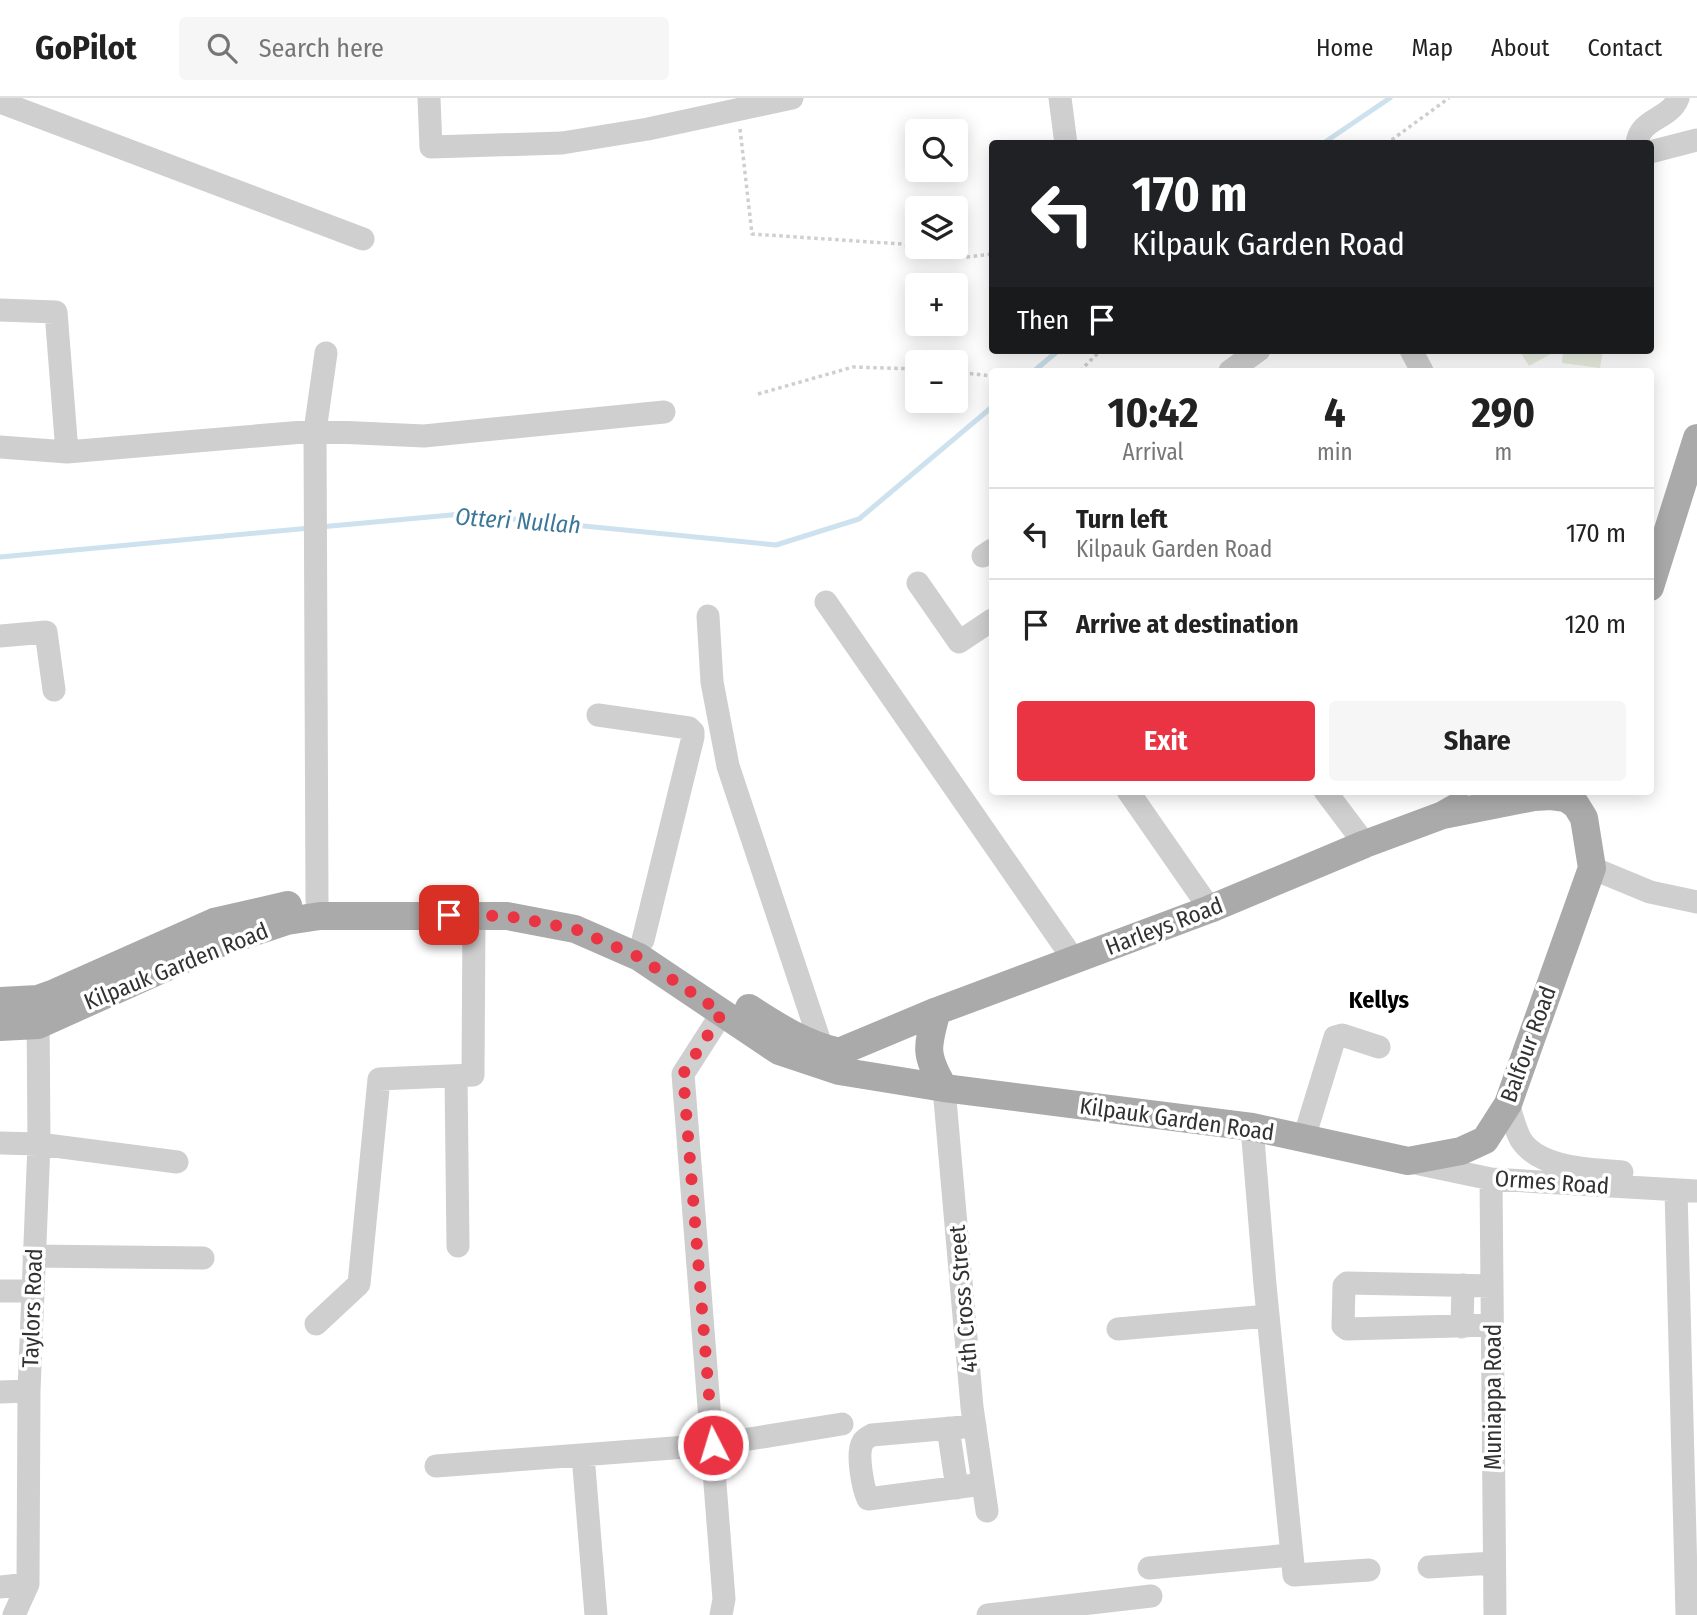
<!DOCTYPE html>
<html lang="en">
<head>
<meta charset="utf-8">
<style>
	body { margin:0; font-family:"Fira Sans Condensed",sans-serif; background:#f6f6f6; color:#222; height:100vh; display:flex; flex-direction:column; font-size:26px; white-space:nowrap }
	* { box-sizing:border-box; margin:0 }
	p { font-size:23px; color:#767676 }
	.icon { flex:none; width:38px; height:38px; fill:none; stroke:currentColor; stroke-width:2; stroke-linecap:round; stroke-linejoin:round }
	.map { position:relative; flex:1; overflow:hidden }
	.panel { position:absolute; left:989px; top:270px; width:665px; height:427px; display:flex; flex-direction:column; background:#fff; border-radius:7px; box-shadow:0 4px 18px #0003 }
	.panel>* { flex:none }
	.guide { position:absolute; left:989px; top:42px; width:665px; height:214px; border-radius:7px; box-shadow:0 4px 18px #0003; background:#202124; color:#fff; overflow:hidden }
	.controls { position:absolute; left:905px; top:21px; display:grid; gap:14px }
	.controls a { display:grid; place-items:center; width:63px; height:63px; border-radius:7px; background:#fff; box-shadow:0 4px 18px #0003; font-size:35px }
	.pin { position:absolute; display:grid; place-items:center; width:60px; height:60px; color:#fff; margin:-30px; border-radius:14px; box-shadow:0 4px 10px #0006 }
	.me { position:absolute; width:77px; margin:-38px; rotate:355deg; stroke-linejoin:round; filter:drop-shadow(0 0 5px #0008) }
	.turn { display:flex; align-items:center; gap:24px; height:147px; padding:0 28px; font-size:32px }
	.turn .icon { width:91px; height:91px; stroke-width:2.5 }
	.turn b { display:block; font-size:49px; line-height:60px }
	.then { display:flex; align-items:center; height:66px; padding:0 28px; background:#0003; gap:14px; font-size:26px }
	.eta { display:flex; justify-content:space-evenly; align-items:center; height:119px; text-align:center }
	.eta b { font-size:42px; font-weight:700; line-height:49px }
	.primary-button { display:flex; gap:14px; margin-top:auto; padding:14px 28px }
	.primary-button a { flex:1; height:80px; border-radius:7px; background:#ea3343; color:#fff; font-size:28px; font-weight:700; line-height:80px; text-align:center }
	.primary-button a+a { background:#f6f6f6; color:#222 }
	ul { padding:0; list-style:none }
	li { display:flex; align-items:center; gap:21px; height:91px; padding:0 28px; border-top:2px solid #e0e0e0 }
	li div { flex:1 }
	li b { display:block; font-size:26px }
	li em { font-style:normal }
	header { display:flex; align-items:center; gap:42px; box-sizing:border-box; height:98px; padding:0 35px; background:#fff; border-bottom:2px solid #e0e0e0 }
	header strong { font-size:33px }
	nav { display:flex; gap:38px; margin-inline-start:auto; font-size:24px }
	.search { width:490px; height:63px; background:#f6f6f6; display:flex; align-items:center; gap:18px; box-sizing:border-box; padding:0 24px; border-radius:7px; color:#767676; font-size:26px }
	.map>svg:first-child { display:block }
	.green { fill:#e8efe0 }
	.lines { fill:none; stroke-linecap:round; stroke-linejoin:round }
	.stream { stroke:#cde2ee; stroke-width:5 }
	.path { stroke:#cfcfcf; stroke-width:3.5; stroke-dasharray:3.5 3.5; stroke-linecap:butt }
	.minor { stroke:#cfcfcf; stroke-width:23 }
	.major { stroke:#aaa; stroke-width:28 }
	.route { stroke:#ea3343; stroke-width:12; stroke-dasharray:0 21.6 }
	.labels { text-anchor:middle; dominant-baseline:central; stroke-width:7; stroke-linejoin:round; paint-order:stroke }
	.street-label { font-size:23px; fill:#323232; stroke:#fff }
	.water-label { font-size:24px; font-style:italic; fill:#3c7698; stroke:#fff }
	.neighbourhood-label { font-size:24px; font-weight:bold; fill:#000; stroke:#fff }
</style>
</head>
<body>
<header>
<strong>GoPilot</strong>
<div class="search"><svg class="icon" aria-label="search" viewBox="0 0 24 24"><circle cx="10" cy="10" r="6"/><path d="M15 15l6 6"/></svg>Search here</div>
<nav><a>Home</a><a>Map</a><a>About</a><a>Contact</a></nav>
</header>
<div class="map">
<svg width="1697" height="1517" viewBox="0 0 1697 1517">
	<rect width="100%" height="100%" fill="#fff"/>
	<!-- green -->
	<path class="green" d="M1519,252H1558L1529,268Z
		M1563,252H1603L1600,270L1562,265Z"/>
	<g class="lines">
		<!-- stream -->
		<path class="stream" d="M1322,46L1390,0
			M1034,273L1059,252
			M320,429L462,416L776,447L859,421L992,309
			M0,459L310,430"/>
		<!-- path -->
		<path class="path" d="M740,31L752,136L901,146L967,159L992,156
			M1386,46L1449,0
			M1080,273L1101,252
			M956,274L992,278
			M758,296L853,269L917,271"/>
		<!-- minor -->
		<path class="minor" d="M429,0L431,49L562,45L648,31L792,0
			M1060,0L1066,46
			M0,4L363,141
			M1637,46C1639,20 1670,22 1678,0
			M1650,54L1697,42
			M0,212L56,214L67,354
			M1411,252L1422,273
			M1230,273L1259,252
			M0,349L67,354L315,333L424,338L664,314
			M983,458L992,452
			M918,485L959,544L992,522
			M826,504L1074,862
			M708,518L712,584L728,668L822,950
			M0,538L46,534L54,592
			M598,617L689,630L693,634V639L643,842
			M1128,693L1210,811
			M1325,693L1365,746
			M1592,770L1650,794L1697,804
			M317,803L315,333L326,255
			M456,978L458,1148
			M944,990L972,1309L987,1413
			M1508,1006C1512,1017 1515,1032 1521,1042C1540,1071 1591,1071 1622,1074
			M1252,1029L1265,1187L1294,1477L1369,1472
			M1304,1040L1335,939L1342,937L1379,949
			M0,1045L39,1046L177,1064
			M1415,1065L1491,1081L1697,1093
			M1491,1081L1495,1517
			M1676,1092L1687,1517
			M34,1158L203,1160
			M1492,1188L1347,1185L1344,1188L1343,1228L1347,1231L1492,1227
			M0,1193H33
			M316,1226L359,1186L379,981L473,977L474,817
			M1462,1229L1463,1187
			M1118,1231L1268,1218
			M0,1294L29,1293
			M975,1328L872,1337C869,1339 864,1341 863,1344C856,1355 863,1390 868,1401L983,1386
			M948,1330L957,1390
			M583,1357L596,1517
			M436,1368L713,1347L842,1326
			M1429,1469L1493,1465
			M1149,1470L1291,1457
			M0,1489L28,1486
			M14,1517L28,1486L29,1293L39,1046L38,911
			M721,1517L724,1501L683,976L722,915
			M988,1517L1151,1498"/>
		<!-- major -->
		<path class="major" d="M1650,489L1697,340
			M0,903L38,901L52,896L214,824L288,807
			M749,910C778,929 805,946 839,954L937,913L1210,811L1365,746L1443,717L1459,708
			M937,913C927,949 924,956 944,990
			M0,929L38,927L218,846L287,823L320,818H507L575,831L639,859L779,953L839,973L944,990L1252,1029L1408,1063L1461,1053L1485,1042L1508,1006L1592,770L1584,720L1576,707L1566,700L1551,698L1534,699L1443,717"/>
	</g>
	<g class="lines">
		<!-- route -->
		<path class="route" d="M449,817L507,818L575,831L639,859L722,915L683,976L713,1347"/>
	</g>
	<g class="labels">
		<!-- street labels -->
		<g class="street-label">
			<text transform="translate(1164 828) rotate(-21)">Harleys Road</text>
			<text transform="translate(176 868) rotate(-22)">Kilpauk Garden Road</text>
			<text transform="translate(1528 946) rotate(-70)">Balfour Road</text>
			<text transform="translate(1177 1021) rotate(8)">Kilpauk Garden Road</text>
			<text transform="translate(1552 1084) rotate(4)">Ormes Road</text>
			<text transform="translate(963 1201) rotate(-95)">4th Cross Street</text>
			<text transform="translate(32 1210) rotate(-88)">Taylors Road</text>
			<text transform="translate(1493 1299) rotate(-90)">Muniappa Road</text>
		</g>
		<!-- water labels -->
		<g class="water-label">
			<text transform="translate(518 423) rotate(4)">Otteri Nullah</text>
		</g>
		<!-- neighbourhood labels -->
		<g class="neighbourhood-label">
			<text x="1379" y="902">Kellys</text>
		</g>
	</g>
</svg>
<div class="controls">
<a><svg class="icon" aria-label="search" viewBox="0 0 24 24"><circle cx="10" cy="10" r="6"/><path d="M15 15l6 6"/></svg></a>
<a><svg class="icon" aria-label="layers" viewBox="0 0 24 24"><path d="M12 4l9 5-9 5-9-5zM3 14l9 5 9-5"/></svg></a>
<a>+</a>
<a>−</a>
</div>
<div class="pin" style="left:449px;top:817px;background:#d93025"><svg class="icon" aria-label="arrive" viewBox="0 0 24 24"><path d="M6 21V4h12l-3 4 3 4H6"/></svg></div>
<svg class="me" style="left:713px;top:1347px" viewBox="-20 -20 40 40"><circle r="17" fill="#ea3343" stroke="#fff" stroke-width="3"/><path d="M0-11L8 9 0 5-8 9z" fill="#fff"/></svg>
<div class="guide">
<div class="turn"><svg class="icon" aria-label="left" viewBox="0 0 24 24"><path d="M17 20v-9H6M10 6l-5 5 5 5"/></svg><div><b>170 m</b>Kilpauk Garden Road</div></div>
<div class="then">Then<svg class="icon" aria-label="arrive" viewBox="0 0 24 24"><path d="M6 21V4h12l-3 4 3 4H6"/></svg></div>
</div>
<section class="panel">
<div class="eta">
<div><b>10:42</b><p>Arrival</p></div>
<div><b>4</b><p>min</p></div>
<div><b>290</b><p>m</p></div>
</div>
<ul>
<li><svg class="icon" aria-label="left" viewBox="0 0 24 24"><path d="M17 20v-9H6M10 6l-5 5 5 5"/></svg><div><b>Turn left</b><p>Kilpauk Garden Road</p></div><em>170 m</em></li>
<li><svg class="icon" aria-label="arrive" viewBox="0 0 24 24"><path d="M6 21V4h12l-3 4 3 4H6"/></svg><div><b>Arrive at destination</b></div><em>120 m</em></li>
</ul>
<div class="primary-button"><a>Exit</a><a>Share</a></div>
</section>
</div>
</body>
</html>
